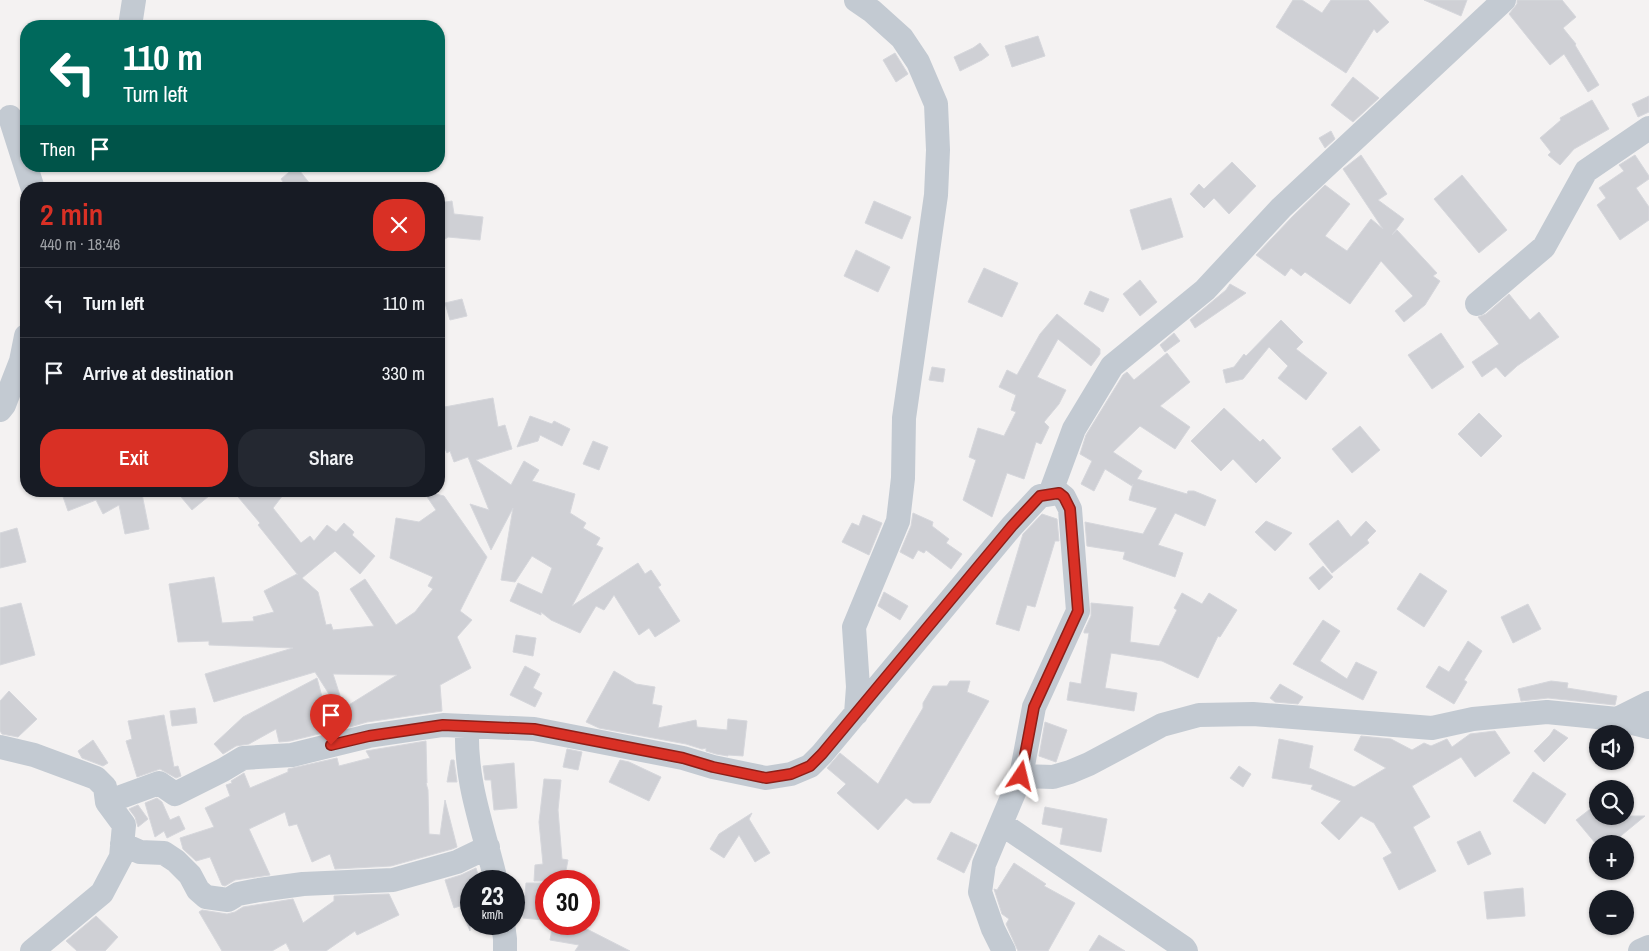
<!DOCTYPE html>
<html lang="en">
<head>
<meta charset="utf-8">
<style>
	body { margin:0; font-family:"Archivo Narrow",sans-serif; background:#242831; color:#f1f3f6; height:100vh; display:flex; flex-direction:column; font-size:19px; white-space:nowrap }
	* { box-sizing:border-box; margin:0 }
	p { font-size:16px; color:#9ea1a6 }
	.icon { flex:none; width:28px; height:28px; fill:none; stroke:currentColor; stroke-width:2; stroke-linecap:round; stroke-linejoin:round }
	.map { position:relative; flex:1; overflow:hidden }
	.drawer { position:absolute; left:20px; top:182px; width:425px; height:315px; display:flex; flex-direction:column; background:#171b24; border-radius:20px; box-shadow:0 1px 4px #0004 }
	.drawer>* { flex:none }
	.guide { position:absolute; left:20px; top:20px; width:425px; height:152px; border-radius:20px; box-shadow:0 1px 4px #0004; background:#00695c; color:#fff; overflow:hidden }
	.controls { position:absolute; left:1589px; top:725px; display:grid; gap:10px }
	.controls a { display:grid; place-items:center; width:45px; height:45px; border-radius:50%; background:#171b24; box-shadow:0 1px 4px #0004; font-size:25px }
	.speed { position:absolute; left:460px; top:870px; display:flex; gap:10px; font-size:25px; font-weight:700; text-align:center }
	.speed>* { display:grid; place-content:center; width:65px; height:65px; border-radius:50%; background:#171b24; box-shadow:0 1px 4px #0004; line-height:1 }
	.speed small { font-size:12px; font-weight:400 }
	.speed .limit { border:8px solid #d22; background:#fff; color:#111 }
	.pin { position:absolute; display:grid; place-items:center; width:42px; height:42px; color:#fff; margin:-51px -21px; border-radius:50% 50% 50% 0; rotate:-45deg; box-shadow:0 0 5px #0007 }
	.pin .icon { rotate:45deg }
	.me { position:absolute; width:55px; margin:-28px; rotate:10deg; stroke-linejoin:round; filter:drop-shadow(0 0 4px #0008) }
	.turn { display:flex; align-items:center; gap:18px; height:105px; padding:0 20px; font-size:22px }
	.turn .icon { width:65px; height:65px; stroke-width:2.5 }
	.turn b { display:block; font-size:35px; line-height:42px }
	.then { display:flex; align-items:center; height:48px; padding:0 20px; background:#0003; gap:10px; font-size:19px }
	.round { display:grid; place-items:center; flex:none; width:52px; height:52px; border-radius:20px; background:#242831 }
	.head { display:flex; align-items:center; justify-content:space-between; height:85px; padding:0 20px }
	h1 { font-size:30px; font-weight:600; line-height:38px; color:#d93025 }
	.button { display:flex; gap:10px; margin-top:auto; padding:10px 20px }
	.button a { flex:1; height:58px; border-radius:20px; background:#d93025; color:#fff; font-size:20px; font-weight:600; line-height:58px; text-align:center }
	.button a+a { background:#242831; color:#f1f3f6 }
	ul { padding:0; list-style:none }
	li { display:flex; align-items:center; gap:15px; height:70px; padding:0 20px; border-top:1px solid #363941 }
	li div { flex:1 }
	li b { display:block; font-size:19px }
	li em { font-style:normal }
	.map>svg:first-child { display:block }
	.building { fill:#cfd0d5; stroke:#d6d7dc; fill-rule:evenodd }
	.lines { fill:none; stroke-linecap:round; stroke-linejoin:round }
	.minor { stroke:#c3cad2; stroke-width:24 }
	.route-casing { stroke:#8d1f18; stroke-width:12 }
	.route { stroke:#d93025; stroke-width:9 }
</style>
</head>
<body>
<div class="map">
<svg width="1649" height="951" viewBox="0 0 1649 951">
	<rect width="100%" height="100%" fill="#f4f2f2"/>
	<!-- building -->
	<path class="building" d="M1293,0H1302L1322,13L1331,0H1368L1389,22L1377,33L1374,29L1346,73L1276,27Z
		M1424,0H1467L1461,16Z
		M1517,0H1562L1576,17L1563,28L1576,44L1575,45L1599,85L1588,92L1564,54L1550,65L1509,14L1517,4Z
		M1038,36L1045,56L1012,67L1005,46Z
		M980,43L989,55L982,60L960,71L954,57L973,48Z
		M895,53L908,74L896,82L883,60Z
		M1353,77L1379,98L1353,122L1331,105Z
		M1649,96V112L1638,117L1632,104Z
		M1592,100L1609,129L1574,149L1560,165L1548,155L1551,152L1540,138L1561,120L1560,118Z
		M1331,131L1335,139L1325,148L1319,138Z
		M1361,155L1387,194L1378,200L1404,219L1392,235L1397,230L1437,273L1433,276L1440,281L1425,305L1404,322L1395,311L1413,296L1381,261L1350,304L1305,272L1301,276L1291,268L1285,276L1256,255L1292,217L1325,185L1350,204L1325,236L1347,251L1371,219L1383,229L1343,169Z
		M1635,155L1649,176V179L1636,188L1649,207V220L1620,240L1597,205L1606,198L1599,188L1624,171L1619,165Z
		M1232,162L1256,186L1229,214L1214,198L1204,208L1190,194L1199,184L1204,189Z
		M296,166L314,189H288L281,179Z
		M1462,175L1507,230L1479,253L1434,199Z
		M1171,198L1183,237L1142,250L1130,210Z
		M452,201L454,214L483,217L480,240L448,237L439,243V203Z
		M874,201L911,217L902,239L865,223Z
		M856,250L890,267L878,292L844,276Z
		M984,268L1018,283L1002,317L968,302Z
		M1140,280L1157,302L1140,316L1123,294Z
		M1230,284L1246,293L1195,328L1190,320L1226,290Z
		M1090,291L1109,299L1103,312L1084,304Z
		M1509,294L1530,320L1539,312L1559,337L1517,366L1505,377L1496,367L1482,377L1472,362L1499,344L1478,317L1486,314Z
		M462,299L467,316L450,320L445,303Z
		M1057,314L1100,349V354L1091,366L1058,339L1037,377L1066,390L1059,404L1044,422L1049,427L1041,444L1036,442L1024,479L1007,473L992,517L963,500L976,460L969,457L978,428L1004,436L1016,412L1011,410L1016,395L999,387L1007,370L1017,375L1040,334Z
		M1281,320L1303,342L1296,349L1327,373L1306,400L1278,378L1288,366L1269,347L1243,379L1226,383L1223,370L1234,367L1244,354L1246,356Z
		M1174,333L1180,341L1165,352L1160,345Z
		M1441,333L1464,367L1432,389L1408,355Z
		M1167,353L1190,382L1160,406L1190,427L1175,449L1140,426L1113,452L1142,471L1137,479L1187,494L1188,491H1194L1216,500L1205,526L1175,513L1158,545L1183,553L1175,577L1123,559L1125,552L1087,546L1085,522L1143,534L1157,508L1129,500L1133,484L1132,486L1105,469L1094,491L1081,484L1092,461L1080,454L1086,435L1123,375L1127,372L1134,380Z
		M932,367L945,369L943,382L929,380Z
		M493,398L498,427L505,425L512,449L476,460L511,485L524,461L539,470L532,481L575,494L570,513L586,523L583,528L600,538L596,545L603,548L572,606L638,563L645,574L651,570L661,585L658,587L680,621L655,637L649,628L639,635L614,595L604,610L596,606L580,633L551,620L541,612V615L510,601L518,583L542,594L552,568L532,556L515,582L501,580L513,508L491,550L470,504L489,510L468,457L454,462L450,451L447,453L441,440L444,438L439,408Z
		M1224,408L1260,442L1263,439L1281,458L1256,483L1233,459L1221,471L1191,441Z
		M1479,413L1502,436L1481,457L1458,434Z
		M530,416L552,424L554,421L570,429L562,446L540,435L538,441L517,447Z
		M1360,426L1380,450L1352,473L1332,449Z
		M593,441L608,447L599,470L583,464Z
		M61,491H149L142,494L149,529L125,534L119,505L103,514L96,500L68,511Z
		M176,491H215L192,510Z
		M233,491H286L273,508L301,543L310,536L314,541L327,525L336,532L344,523L354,532L352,535L375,556L360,574L335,551L302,578L318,592L326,625L331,624L333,630L374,626L350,589L365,579L396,625L415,612L433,589L428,586L433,577L390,558L396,518L419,522L436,510L423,491L444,496L487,557L460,611L472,620L457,637L471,668L440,685L442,711L367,722L350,727L315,672L214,702L205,674L293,648L209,645V641L178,642L169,584L214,577L222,623L254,621L253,617L274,612L264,591L297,574L298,575L258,525L260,523ZM333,674L397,675L344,708Z
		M913,513L933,522L932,526L949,539L946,543L962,554L951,569L926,550L924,553L918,550L913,559L900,552L911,526Z
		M1042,514L1057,519L1059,541H1055L1035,607L1027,605L1019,631L996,624L1023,534Z
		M863,515L882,523L869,555L842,542L852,523L859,526Z
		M1338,520L1351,537L1366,521L1376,531L1367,540L1369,543L1332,573L1309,544Z
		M1266,521L1292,533L1275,551L1255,532Z
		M17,528L26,562L0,568V533Z
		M1323,566L1333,577L1319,590L1309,578Z
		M1420,573L1447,591L1424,627L1397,609Z
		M884,592L908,606L900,620L878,606Z
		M1182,593L1202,604L1209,593L1237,610L1220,637L1218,636L1198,678L1162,661L1111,653L1105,688L1137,693L1134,711L1067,700L1070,682L1081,684L1089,633H1084V631L1091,616V603L1133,607L1130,642L1159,646L1177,610L1174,608Z
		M21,603L35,655L0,665V608Z
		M1528,604L1541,629L1513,643L1501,617Z
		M1323,620L1340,631L1320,661L1347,679L1356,662L1377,672L1363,700L1293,664Z
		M516,635L536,638L533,656L513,652Z
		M1468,641L1482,651L1464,680L1467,682L1454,704L1426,687L1439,666L1449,672Z
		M525,666L540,674L533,688L542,693L535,707L510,695Z
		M614,671L636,684L655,687L652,704L662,706L658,728L696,720L697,727L727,730L728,719L747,721L743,756L728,755V756L716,754L706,751V748L702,749L686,744L599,728L586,722Z
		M317,678L331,731L290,741L279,742L276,729L249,744L236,746L223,754L214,744L243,717Z
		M950,681H970L967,692L989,701L930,803H913L906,798L878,830L837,793L846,784L827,768L840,753L878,784L923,708V703L933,686H947Z
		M1551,681L1568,683L1567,688L1617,696L1615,705L1548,698L1521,701L1518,689Z
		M1280,684L1303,697L1298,704L1275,702L1270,698Z
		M9,691L37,719L18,737L2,734L0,731V701Z
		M195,708L197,723L172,726L170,711Z
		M164,715L174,767L178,766L181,776L176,778L160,769L137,777L126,741L132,739L128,721Z
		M1045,722L1067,730L1056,762L1039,756Z
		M1554,729L1568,738L1544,762L1534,751L1550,735Z
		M1495,731L1510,753L1475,777L1461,757L1412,786L1430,817L1413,827L1436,871L1399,890L1383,858L1392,853L1374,823L1361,816L1339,840L1321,823L1341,801L1311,789L1313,785L1272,778L1279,739L1313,746L1309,768L1354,787L1386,768L1354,750L1361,736L1391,739L1412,750L1424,743L1431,746L1447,739L1452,747L1470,734Z
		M93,740L108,763L103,766L82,758L78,751Z
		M426,741L427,783H426L428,790L429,834L440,835L445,800L457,847L452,849L391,866L335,869L330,854L312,862L297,824L289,826L285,812L249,829L270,875L235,880L225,886L222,885L210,857L196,861L183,849L180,838L214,827L205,808L230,796L226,785L232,783L231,781L244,773L250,788L288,772V769L337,758L339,766L370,758L366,751Z
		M567,749L582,752L578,770L563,767Z
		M451,760H454L457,782H447Z
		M620,760L629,762L661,777L649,801L609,782Z
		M514,763L517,808L494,810L491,780H485L483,766Z
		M1239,766L1251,774L1243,787L1230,778Z
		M1533,772L1566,794L1545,824L1513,801Z
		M544,779L561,780L558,810L562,859L568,860L564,881H534L535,865L543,864L539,822Z
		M157,798L162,802L170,820L179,816L185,829L167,838L164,831L155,837L145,803Z
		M1598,803V816H1645L1611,844H1596L1576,820Z
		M138,805L148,819L138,827L135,817L129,809Z
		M1045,807L1107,819L1101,852L1060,844L1063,828L1042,824Z
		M752,813L749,819L770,853L755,862L739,835L724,858L710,849L719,834Z
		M1480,831L1491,854L1468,865L1457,842Z
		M951,832L977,845L964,873L937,859Z
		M1014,863L1046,884L1044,886L1075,903L1048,951H1018L1006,924L1009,919L1002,914L994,889L997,890Z
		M476,868L480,881H471L470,931L460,906L454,908L445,880L461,875Z
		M526,883H546L543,920L523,918Z
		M1523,888L1525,916L1487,919L1484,892Z
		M389,894L399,915L357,935L355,931L326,951H290L286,943L272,951H222L199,912L202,910L227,914L235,912L243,907L293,899L303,923L334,901V896Z
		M96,916L118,937L105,951H77L66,941Z
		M553,924H577L630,951H575L579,945L550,940Z
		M1099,935L1125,951H1089Z"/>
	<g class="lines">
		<!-- minor -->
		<path class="minor" d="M130,26L134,0
			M10,117L33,189
			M1477,304L1544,247L1586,171L1649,128
			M0,410L4,405L21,361L26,336
			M1050,494L1074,429L1112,366L1205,290L1281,208L1504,0
			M856,714L858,687L854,627L898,521L903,478L904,418L936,195L938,150L936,104L918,62L902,38L872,11L856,0
			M1617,719L1649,703
			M467,726C465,784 483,826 496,881
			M0,747L34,755L96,778L105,787L107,802L124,825L121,857L102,893L32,951
			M107,802L159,783L175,794L223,770L243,758L292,755L369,736L443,725L534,729L683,758L713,767L766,778L791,774L810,766L822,754L1012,526L1040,496L1059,493L1064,497L1070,509L1078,611L1034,707L1021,776L1053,777L1070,772L1089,764L1162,725L1199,715L1253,714L1432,728L1473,719L1547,712L1617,719L1649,727
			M1002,824L1184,948L1186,951
			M122,844L140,852L164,853L176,861L190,875L198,890L206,897L228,900L238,894L259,890L303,884L393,880L457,862L488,847
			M503,924L505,939V951
			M1004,951L993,929L980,892L984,864L1021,776
			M1640,951L1649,947"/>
	</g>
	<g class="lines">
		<!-- route casing -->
		<g class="route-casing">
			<path id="route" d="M331,745L369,736L443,725L534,729L683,758L713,767L766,778L791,774L810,766L822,754L1012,526L1040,496L1059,493L1064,497L1070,509L1078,611L1034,707L1021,776"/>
		</g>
		<!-- route -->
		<use href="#route" class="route"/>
	</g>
</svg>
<div class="controls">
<a><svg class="icon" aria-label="sound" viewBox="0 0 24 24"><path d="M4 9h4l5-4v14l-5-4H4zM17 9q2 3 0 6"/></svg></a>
<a><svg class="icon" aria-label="search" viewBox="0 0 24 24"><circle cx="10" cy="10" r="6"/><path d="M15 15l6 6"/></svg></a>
<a>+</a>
<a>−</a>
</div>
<div class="speed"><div>23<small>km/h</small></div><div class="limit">30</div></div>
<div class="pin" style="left:331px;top:745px;background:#d93025"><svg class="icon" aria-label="arrive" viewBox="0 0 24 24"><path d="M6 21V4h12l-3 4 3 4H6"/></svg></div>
<svg class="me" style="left:1021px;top:776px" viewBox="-20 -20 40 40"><path d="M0-17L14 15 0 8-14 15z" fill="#d93025" stroke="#fff" stroke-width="4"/></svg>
<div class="guide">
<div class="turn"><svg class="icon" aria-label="left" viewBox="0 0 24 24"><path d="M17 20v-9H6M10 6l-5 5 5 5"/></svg><div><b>110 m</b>Turn left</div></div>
<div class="then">Then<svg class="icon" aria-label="arrive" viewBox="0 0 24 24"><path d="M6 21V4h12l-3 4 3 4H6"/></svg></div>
</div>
<section class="drawer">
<div class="head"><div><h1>2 min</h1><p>440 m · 18:46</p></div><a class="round" style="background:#d93025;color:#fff"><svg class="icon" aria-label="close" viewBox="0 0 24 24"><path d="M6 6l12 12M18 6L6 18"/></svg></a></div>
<ul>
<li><svg class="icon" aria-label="left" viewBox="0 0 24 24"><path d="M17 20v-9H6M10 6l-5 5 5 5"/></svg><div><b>Turn left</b></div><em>110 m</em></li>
<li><svg class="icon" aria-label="arrive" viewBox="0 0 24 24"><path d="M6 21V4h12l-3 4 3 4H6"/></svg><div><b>Arrive at destination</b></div><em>330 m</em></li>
</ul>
<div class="button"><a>Exit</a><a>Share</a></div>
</section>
</div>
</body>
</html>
